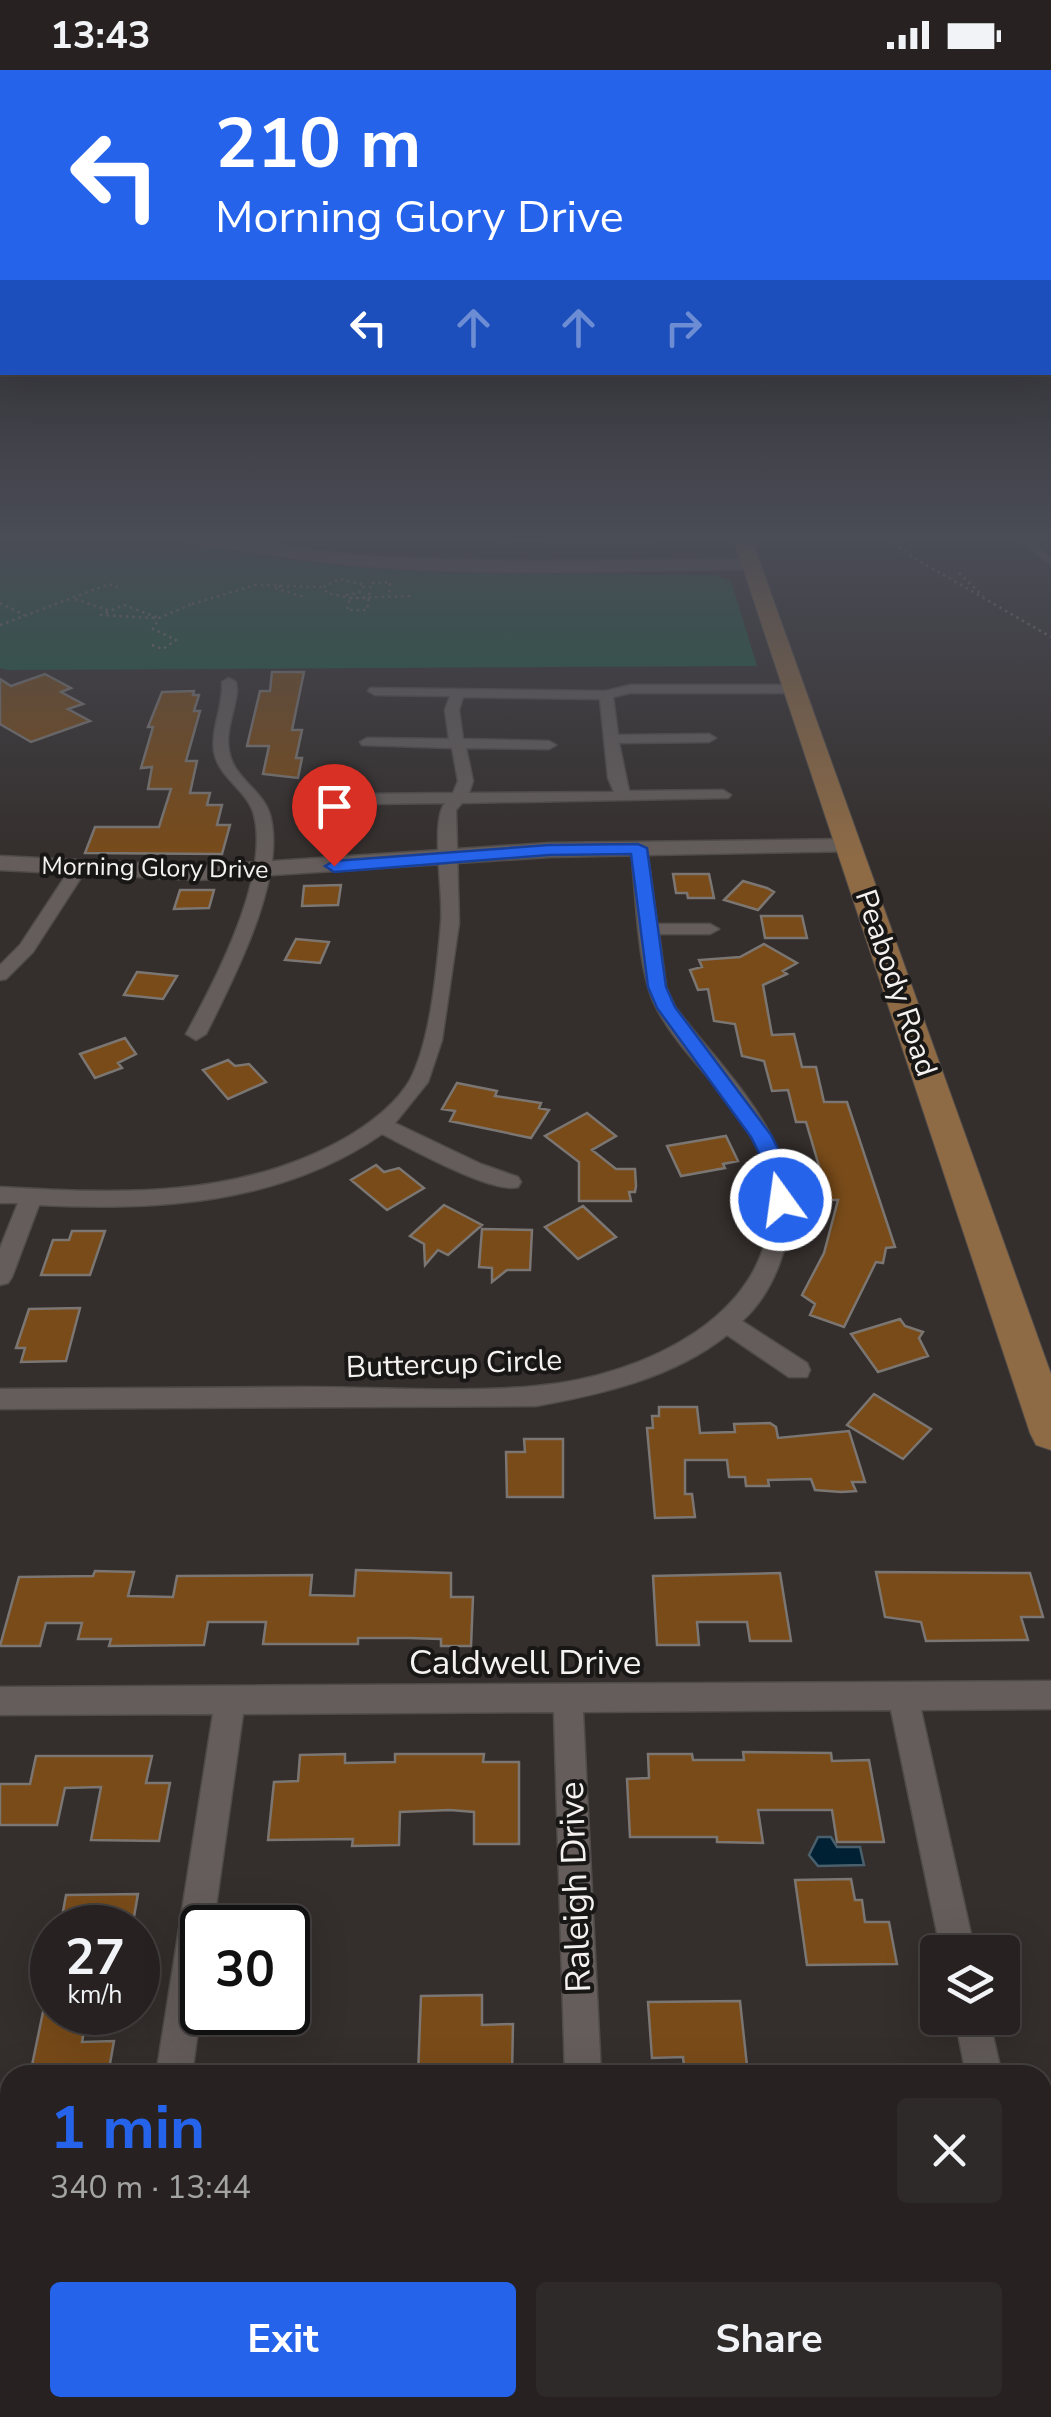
<!DOCTYPE html>
<html lang="en">
<head>
<meta charset="utf-8">
<style>
	body { margin:0; font-family:"Nunito Sans",sans-serif; background:#2f2a2a; color:#f1f3f6; height:100vh; display:flex; flex-direction:column; font-size:38px; white-space:nowrap }
	* { box-sizing:border-box; margin:0 }
	p { font-size:32px; color:#a4a4a5 }
	.icon { flex:none; width:55px; height:55px; fill:none; stroke:currentColor; stroke-width:2; stroke-linecap:round; stroke-linejoin:round }
	.map { position:relative; flex:1; overflow:hidden }
	.details { position:absolute; left:0px; top:1995px; width:1052px; height:352px; display:flex; flex-direction:column; background:#272221; border-radius:30px 30px 0 0; box-shadow:0 10px 40px #0002,0 0 0 2px #433f3f }
	.details>* { flex:none }
	.top-card { position:absolute; left:0px; top:0px; width:1052px; height:305px; box-shadow:0 10px 40px #0002,0 0 0 2px #433f3f; background:#2563eb; color:#fff; overflow:hidden }
	.controls { position:absolute; left:920px; top:1865px; display:grid; gap:20px }
	.controls a { display:grid; place-items:center; width:100px; height:100px; border-radius:10px; background:#272221; box-shadow:0 10px 40px #0002,0 0 0 2px #433f3f; font-size:50px }
	.speed { position:absolute; left:30px; top:1835px; display:flex; gap:20px; font-size:50px; font-weight:700; text-align:center }
	.speed>* { display:grid; place-content:center; width:130px; height:130px; border-radius:50%; background:#272221; box-shadow:0 10px 40px #0002,0 0 0 2px #433f3f; line-height:1 }
	.speed small { font-size:25px; font-weight:400 }
	.speed .limit { border:5px solid #111; border-radius:15px; background:#fff; color:#111 }
	.pin { position:absolute; display:grid; place-items:center; width:85px; height:85px; color:#fff; margin:-102px -42px; border-radius:50% 50% 50% 0; rotate:-45deg; box-shadow:0 0 10px #0007 }
	.pin .icon { rotate:45deg }
	.me { position:absolute; width:110px; margin:-55px; rotate:346deg; stroke-linejoin:round; filter:drop-shadow(0 0 8px #0008) }
	.turn { display:flex; align-items:center; gap:35px; height:210px; padding:0 50px; font-size:45px }
	.turn .icon { width:130px; height:130px; stroke-width:2.5 }
	.turn b { display:block; font-size:70px; line-height:85px }
	.lanes { display:flex; align-items:center; height:95px; padding:0 50px; background:#0003; justify-content:center; gap:50px; direction:ltr }
	.lanes .off { opacity:.35 }
	.round { display:grid; place-items:center; flex:none; width:105px; height:105px; border-radius:10px; background:#2f2a2a }
	.summary { display:flex; align-items:center; justify-content:space-between; height:170px; padding:0 50px }
	h1 { font-size:60px; font-weight:700; line-height:75px; color:#2563eb }
	.action { display:flex; gap:20px; margin-top:auto; padding:20px 50px }
	.action a { flex:1; height:115px; border-radius:10px; background:#2563eb; color:#fff; font-size:40px; font-weight:700; line-height:115px; text-align:center }
	.action a+a { background:#2f2a2a; color:#f1f3f6 }
	.status { display:flex; justify-content:space-between; align-items:center; height:70px; padding:0 50px; background:#272221; direction:ltr }
	.status svg { height:28px; fill:currentColor }
	.map>svg:first-child { display:block }
	.green { fill:#1d5b43 }
	.water { fill:#002134; stroke:#4a5f6c; stroke-width:2.5 }
	.building { fill:#794b19; stroke:#7b7672; stroke-width:2.5 }
	.lines { fill:none; stroke-linecap:round; stroke-linejoin:round }
	.lane-casing { stroke:#4f4b49; stroke-width:8 }
	.street-casing { stroke:#4f4b49; stroke-width:3 }
	.secondary-casing { stroke:#4f4b49; stroke-width:3 }
	.primary-casing { stroke:#4f4b49; stroke-width:2 }
	.path { stroke:#7b7674; stroke-width:2.5; stroke-dasharray:2.5 4; stroke-linecap:butt }
	.lane { stroke:#645d5b; stroke-width:6 }
	.street { fill:#645d5b; fill-rule:evenodd }
	.secondary { fill:#645d5b; fill-rule:evenodd }
	.primary { fill:#8f6b45; fill-rule:evenodd }
	.route { fill:#2563eb; stroke:#184099; stroke-width:2.5 }
	.labels { text-anchor:middle; dominant-baseline:central; stroke-width:8; stroke-linejoin:round; paint-order:stroke }
	.far-street-label { font-size:25px; fill:#f5f1ef; stroke:#191716 }
	.street-label { font-size:30px; fill:#f5f1ef; stroke:#191716 }
	.near-street-label { font-size:35px; fill:#f5f1ef; stroke:#191716 }
</style>
</head>
<body>
<div class="status"><b>13:43</b><svg viewBox="0 0 49 12"><path d="M0 12V9h3v3zM5 12V6h3v6zM10 12V3h3v9zM15 12V0h3v12zM26 1h20v11H26zM47 4h2v5h-2z"/></svg></div>
<div class="map">
<svg width="1051" height="2347" viewBox="0 0 1051 2347">
	<rect width="100%" height="100%" fill="#342e2c"/>
	<!-- green -->
	<path class="green" d="M0,465H136L285,490L442,503L716,505L731,511L757,596L8,600L0,598Z"/>
	<!-- water -->
	<path class="water" d="M818,1767H831L837,1777H860L864,1795L818,1796L809,1785Z"/>
	<!-- building -->
	<path class="building" d="M272,602H304L292,660H302L296,688H302L298,708L263,704L269,676H247L260,621H270Z
		M45,604L71,618L61,622L83,634L68,639L90,651L31,672L0,654V609L11,616Z
		M194,621L193,625H199L194,641H200L186,691H197L190,723H210L207,735H222L217,755H230L222,784L85,783L95,757H159L171,719H148L152,697L141,698L153,657H148L162,622Z
		M347,700L336,760H307L318,701Z
		M673,804H709L714,828H688L687,823H676Z
		M743,811L767,818L774,822L758,840L724,830Z
		M341,815L338,835L302,836L304,816Z
		M180,820H214L209,838L174,839Z
		M761,846H802L807,868H765Z
		M296,869L329,872L320,893L285,890Z
		M764,874L797,893L783,901L787,904L763,915L772,965L794,964L802,997H816L824,1032H847L895,1177L886,1178L883,1193L876,1192L844,1257L810,1245L815,1234L802,1225L824,1183L838,1130H829L806,1052H796L788,1020L772,1021L764,991L742,986L735,954L714,951L708,919L698,920L690,900L702,897L699,890L740,887Z
		M137,902L177,906L163,929L124,925Z
		M125,968L136,984L118,993L122,998L95,1008L80,984Z
		M228,990L235,996L249,994L266,1012L228,1029L203,1000Z
		M457,1013L497,1021L495,1026L541,1033L539,1038L549,1040L531,1068L450,1051L455,1041L442,1039Z
		M587,1043L616,1066L592,1080L616,1099H635L636,1116L635,1122H629L631,1131H579V1092L545,1066Z
		M726,1066L738,1091L723,1094L725,1098L681,1106L667,1076Z
		M376,1095L384,1102L399,1098L424,1118L387,1140L351,1110Z
		M444,1135L482,1155L448,1185L438,1180L425,1195L424,1174L410,1166Z
		M583,1136L616,1167L578,1189L545,1157Z
		M482,1159L532,1160L530,1200H507L492,1212V1198L479,1197Z
		M72,1161H105L90,1205H41L53,1170H69Z
		M80,1238L66,1291L21,1292L25,1278H16L29,1239Z
		M900,1249L905,1256L923,1262L919,1268L928,1286L878,1302L851,1264Z
		M874,1324L931,1359L903,1389L847,1355Z
		M659,1337H697L700,1363L735,1362L734,1354L770,1353L776,1357L778,1368L849,1361L865,1412H852L856,1421L841,1422L815,1420L811,1409L768,1410L769,1416H746L745,1407H729L727,1390H685V1424H692L695,1447L655,1448L647,1358H653L652,1346H659Z
		M524,1369H563V1427H507L506,1382H525Z
		M356,1500L451,1503V1527H473L471,1576H441V1569L408,1568H358V1574H263L266,1552H208L204,1575L109,1576L111,1569H78L82,1553H46L40,1576H0L19,1507L93,1506L95,1501L134,1502L128,1526L173,1527L177,1506L312,1505L310,1525L354,1526Z
		M876,1502L1030,1503L1043,1547H1021L1028,1570L926,1571L921,1552L885,1547Z
		M780,1503L791,1571H750L747,1552H697L699,1575H657L653,1506Z
		M743,1682L831,1683L832,1691L869,1690L884,1772H837L832,1740H758L763,1773L717,1772V1767H630L627,1709L649,1708L648,1684H692L693,1690H744Z
		M345,1684V1693L395,1692V1684H484L483,1692H519V1774H474V1742L450,1740L400,1742L399,1775L352,1776L353,1769L268,1770L274,1712L298,1711L300,1685Z
		M36,1686H152L146,1713H170L159,1771L91,1770L101,1717L65,1718L57,1755H0V1714H30Z
		M851,1809L855,1830H862L865,1852H889L897,1894L807,1895L795,1810Z
		M138,1824L132,1858H60L66,1825Z
		M482,1925V1955L513,1954L512,2005H418L421,1926Z
		M740,1931L748,2005H685L683,1987L652,1988L648,1932Z
		M43,1942H88L82,1972L114,1971L108,2005H30Z"/>
	<g class="lines">
		<!-- lane casing -->
		<g class="lane-casing">
			<path id="lane" d="M1016,465L1051,491"/>
		</g>
		<!-- street casing -->
		<g class="street-casing">
			<path id="street" d="M665,465L661,470L500,471L494,468L500,465Z
				M229,608L236,612L237,621C235,641 225,661 229,681C233,708 263,720 270,745C287,807 233,910 206,964L196,970L186,964C215,911 270,807 254,745C248,720 218,708 214,681C211,657 224,635 222,612Z
				M630,615H793L800,619L793,623H630L613,627L618,665L709,664L716,668L709,672L619,673L629,721L723,720L731,725L728,728L462,733L456,740L459,853L442,970L428,1012L395,1053L481,1094L518,1107L521,1112L518,1117C492,1124 408,1077 382,1064C281,1134 158,1141 39,1135L12,1207L8,1213L0,1215V1178L18,1133H0V1117C120,1124 241,1129 349,1066C372,1052 396,1034 410,1010C431,970 437,898 441,853C444,825 430,752 445,733L361,734L353,729L361,724L453,723L458,711L452,678L362,675L360,672L367,668L449,669L445,640L450,626L375,625L368,621L370,618L606,621ZM463,627L600,629L608,708L614,722L469,723L473,711L466,678L549,679L556,675L549,671L463,669L459,640Z
				M639,774L647,779L657,854H710L719,859L710,864H659L666,917L675,937C730,1010 819,1086 782,1186C774,1211 761,1234 742,1251L807,1293L810,1300L807,1307H789L727,1265C673,1308 602,1324 536,1336L0,1339V1319C101,1318 201,1318 302,1317C377,1317 463,1323 536,1316C640,1307 783,1245 769,1119C760,1041 687,1000 655,935C637,898 636,822 631,779Z
				M78,795L86,800L33,882L6,909L0,910V895L20,875L72,796Z
				M1051,1611V1639L921,1640L975,1882H941L891,1640L583,1642L601,2005H565L554,1642L243,1644L213,1858H202V1930L192,2005H156L213,1644L0,1645V1617Z
				M955,1948H989L1002,2005H966Z
				M1042,2259L1051,2263V2338L1042,2335Z
				M103,2338H143V2347H101Z
				M576,2338H616L618,2347H576Z"/>
		</g>
		<!-- secondary casing -->
		<g class="secondary-casing">
			<path id="secondary" d="M176,465H209L324,482L395,488L537,491L750,489L758,494L750,499C579,502 403,511 234,479C216,476 190,475 176,465Z
				M849,769L857,771L861,776L857,781L549,787L198,810L0,800V786L198,796L549,773Z"/>
		</g>
		<!-- primary casing -->
		<g class="primary-casing">
			<path id="primary" d="M732,465H750L1051,1304V1380L1036,1375L1030,1363Z"/>
		</g>
		<!-- path -->
		<path class="path" d="M897,465V475L909,485L1051,567
			M959,503L983,526
			M281,516L275,518L304,527
			M346,525L359,523L365,515L340,509L323,517L327,523L350,528L412,526
			M369,525L371,513L390,512L389,526
			M350,528H369L367,540H347Z
			M75,529L110,541L124,535L159,548
			M0,533L24,545
			M192,534L255,515L323,517
			M108,542L101,545L155,548
			M0,555L109,514L121,518
			M152,575L163,579L176,570L153,559L159,548L192,534L189,533"/>
		<!-- lane -->
		<use href="#lane" class="lane"/>
		<!-- street -->
		<use href="#street" class="street"/>
		<!-- secondary -->
		<use href="#secondary" class="secondary"/>
		<!-- primary -->
		<use href="#primary" class="primary"/>
	</g>
	<!-- sky -->
	<linearGradient id="sky" x2="0" y2="1"><stop stop-color="#1d1918"/><stop offset="0.59" stop-color="#4a4c56"/><stop offset="1" stop-color="#4a4c56" stop-opacity="0"/></linearGradient>
	<rect width="1051" height="793" fill="url(#sky)"/>
	<!-- route -->
	<path class="route" d="M549,775L638,774L647,778L666,917L675,937L771,1065L782,1087L792,1130L789,1136H773L761,1087L751,1067L657,938L648,917L631,784L549,785L334,802L325,796L334,791Z"/>
	<g class="labels">
		<!-- far-street labels -->
		<g class="far-street-label">
			<text transform="translate(155 798) rotate(1)">Morning Glory Drive</text>
		</g>
		<!-- street labels -->
		<g class="street-label">
			<text transform="translate(896 913) rotate(71)">Peabody Road</text>
			<text transform="translate(454 1294) rotate(-2)">Buttercup Circle</text>
		</g>
		<!-- near-street labels -->
		<g class="near-street-label">
			<text x="525" y="1592">Caldwell Drive</text>
			<text transform="translate(575 1817) rotate(-92)">Raleigh Drive</text>
		</g>
	</g>
</svg>
<div class="controls">
<a><svg class="icon" aria-label="layers" viewBox="0 0 24 24"><path d="M12 4l9 5-9 5-9-5zM3 14l9 5 9-5"/></svg></a>
</div>
<div class="speed"><div>27<small>km/h</small></div><div class="limit">30</div></div>
<div class="pin" style="left:334px;top:796px;background:#d93025"><svg class="icon" aria-label="arrive" viewBox="0 0 24 24"><path d="M6 21V4h12l-3 4 3 4H6"/></svg></div>
<svg class="me" style="left:781px;top:1130px" viewBox="-20 -20 40 40"><circle r="17" fill="#2563eb" stroke="#fff" stroke-width="3"/><path d="M0-11L8 9 0 5-8 9z" fill="#fff"/></svg>
<div class="top-card">
<div class="turn"><svg class="icon" aria-label="left" viewBox="0 0 24 24"><path d="M17 20v-9H6M10 6l-5 5 5 5"/></svg><div><b>210 m</b>Morning Glory Drive</div></div>
<div class="lanes"><svg class="icon" aria-label="left" viewBox="0 0 24 24"><path d="M17 20v-9H6M10 6l-5 5 5 5"/></svg><svg class="icon off" aria-label="ahead" viewBox="0 0 24 24"><path d="M12 20V5M6 11l6-6 6 6"/></svg><svg class="icon off" aria-label="ahead" viewBox="0 0 24 24"><path d="M12 20V5M6 11l6-6 6 6"/></svg><svg class="icon off" aria-label="right" viewBox="0 0 24 24"><path d="M7 20v-9h11M14 6l5 5-5 5"/></svg></div>
</div>
<section class="details">
<div class="summary"><div><h1>1 min</h1><p>340 m · 13:44</p></div><a class="round"><svg class="icon" aria-label="close" viewBox="0 0 24 24"><path d="M6 6l12 12M18 6L6 18"/></svg></a></div>
<div class="action"><a>Exit</a><a>Share</a></div>
</section>
</div>
</body>
</html>
